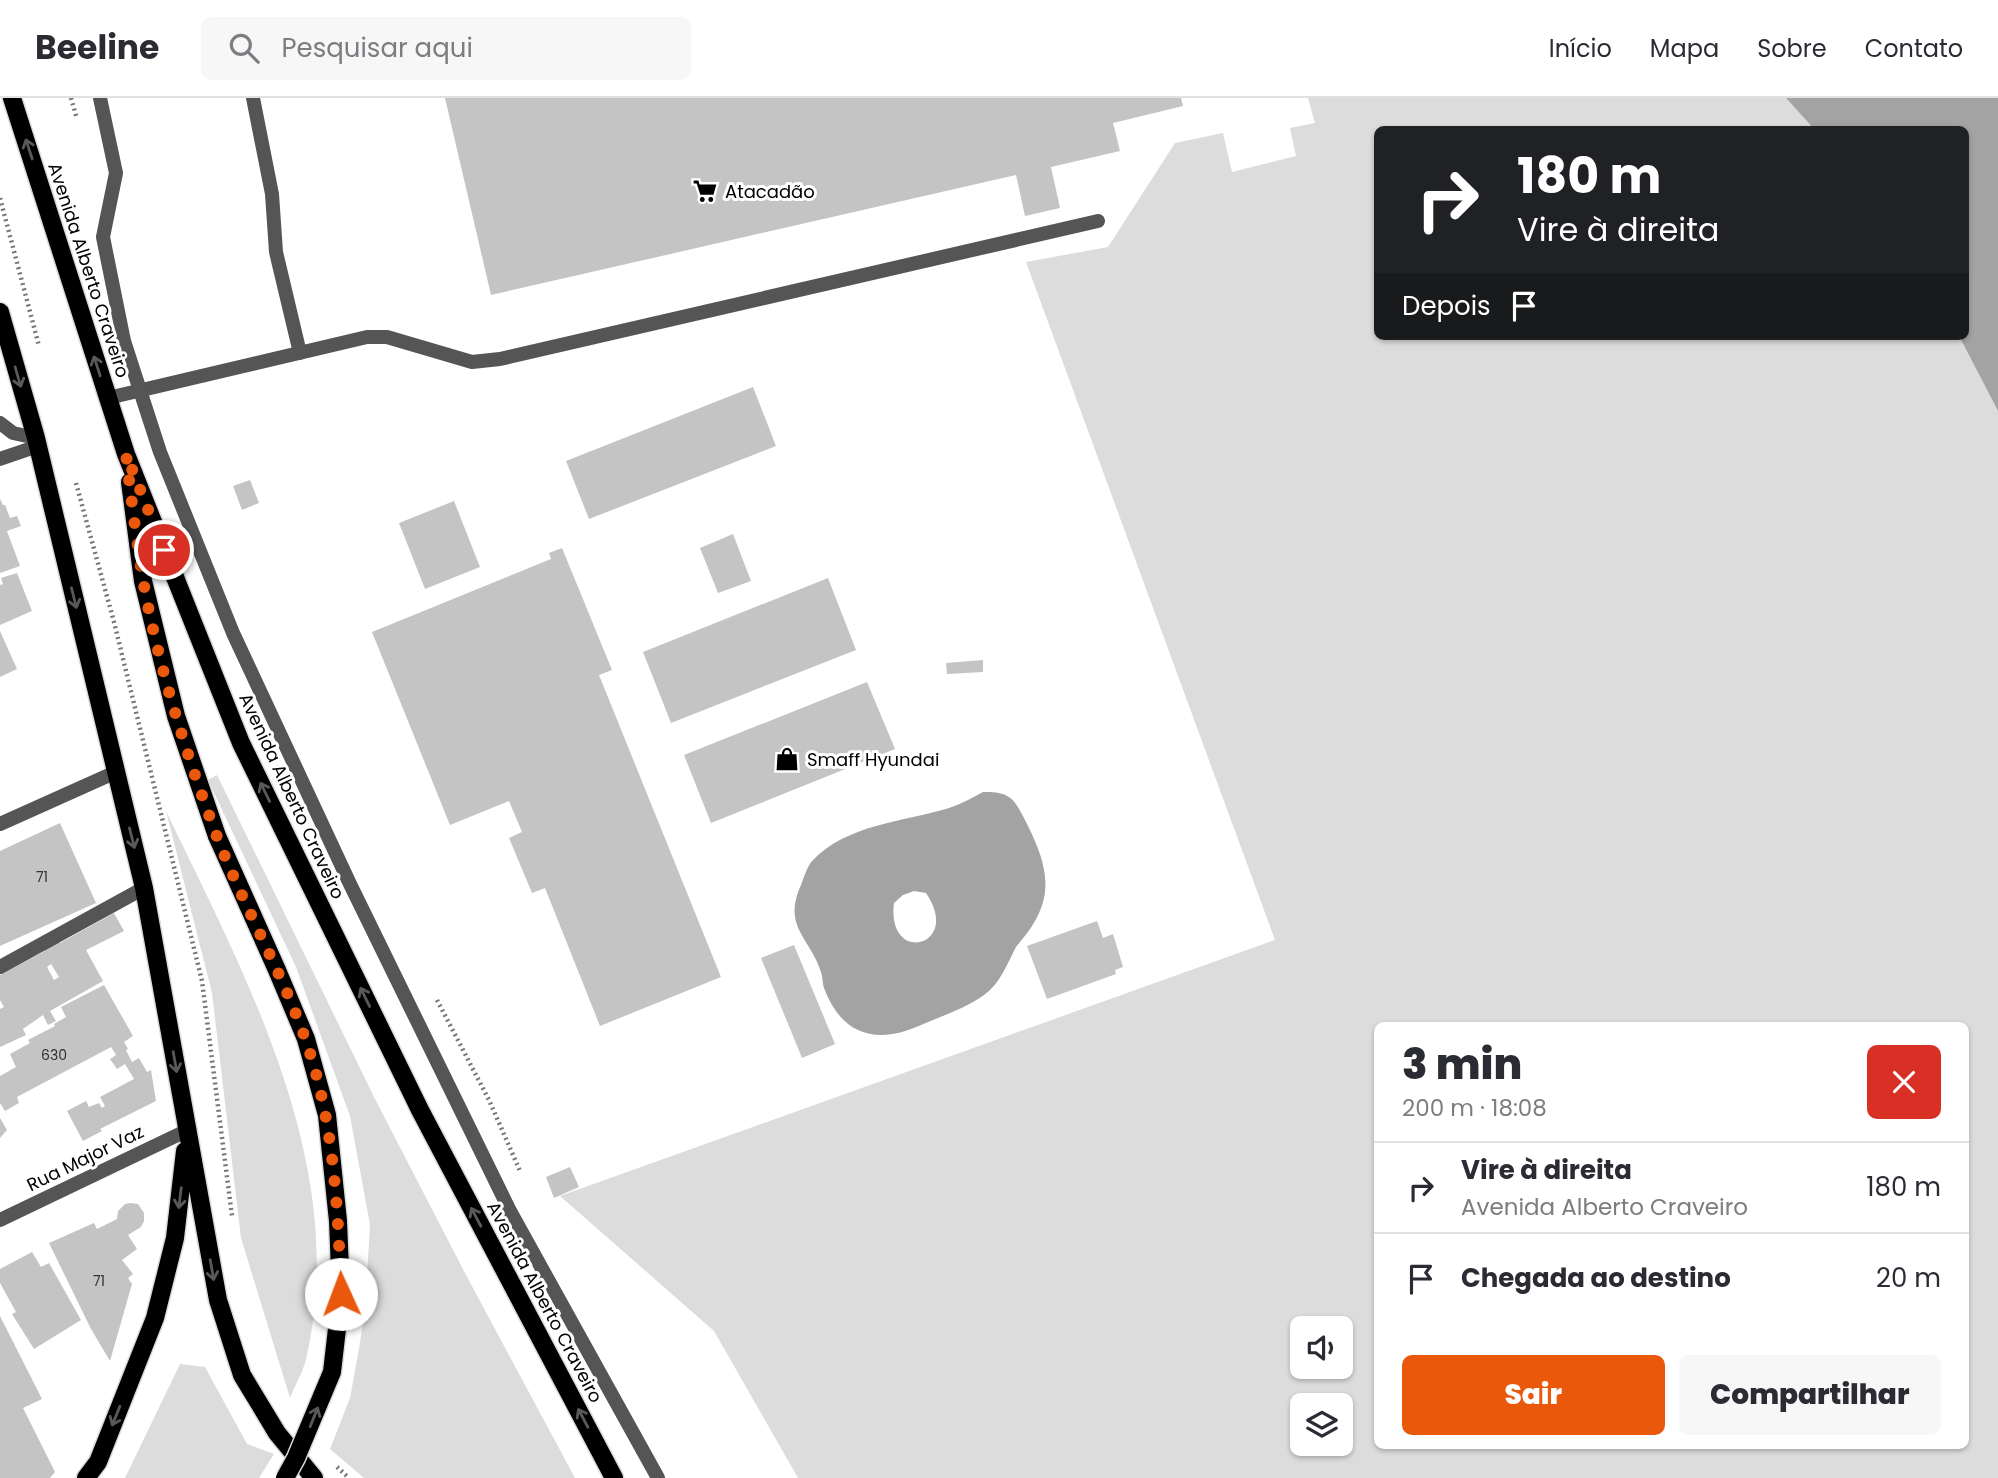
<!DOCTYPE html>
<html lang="pt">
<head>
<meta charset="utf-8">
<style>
	body { margin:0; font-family:Poppins,sans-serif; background:#f7f7f7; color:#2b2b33; height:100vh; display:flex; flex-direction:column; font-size:26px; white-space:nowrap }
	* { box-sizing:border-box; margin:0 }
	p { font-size:23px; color:#7c7c81 }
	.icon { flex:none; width:38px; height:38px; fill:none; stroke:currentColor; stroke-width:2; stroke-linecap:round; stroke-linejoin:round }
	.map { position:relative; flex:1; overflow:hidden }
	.side { position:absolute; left:1374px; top:924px; width:595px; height:427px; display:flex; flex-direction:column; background:#fff; border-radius:10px; box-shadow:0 2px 5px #0004 }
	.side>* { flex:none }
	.banner { position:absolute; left:1374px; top:28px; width:595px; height:214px; border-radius:10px; box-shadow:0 2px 5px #0004; background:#202124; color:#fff; overflow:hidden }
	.fabs { position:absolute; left:1290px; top:1218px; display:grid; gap:14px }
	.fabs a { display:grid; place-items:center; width:63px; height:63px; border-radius:10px; background:#fff; box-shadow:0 2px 5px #0004; font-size:35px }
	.pin { position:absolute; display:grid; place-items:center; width:60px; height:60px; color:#fff; margin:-30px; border:4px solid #fff; border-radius:50%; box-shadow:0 2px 7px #0007 }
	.me { position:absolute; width:77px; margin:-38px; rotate:358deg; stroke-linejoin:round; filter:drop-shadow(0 0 5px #0008) }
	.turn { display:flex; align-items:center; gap:24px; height:147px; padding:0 28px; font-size:32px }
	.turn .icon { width:91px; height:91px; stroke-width:2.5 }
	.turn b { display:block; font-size:49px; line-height:60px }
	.then { display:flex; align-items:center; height:66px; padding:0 28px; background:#0003; gap:14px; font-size:26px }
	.round { display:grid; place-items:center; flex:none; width:74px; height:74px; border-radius:10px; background:#f7f7f7 }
	.summary { display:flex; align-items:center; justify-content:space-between; height:119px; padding:0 28px }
	h1 { font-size:42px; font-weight:800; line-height:52px }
	.primary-button { display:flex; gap:14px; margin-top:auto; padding:14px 28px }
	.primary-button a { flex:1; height:80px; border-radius:10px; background:#ea580c; color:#fff; font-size:28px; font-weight:800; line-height:80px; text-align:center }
	.primary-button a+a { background:#f7f7f7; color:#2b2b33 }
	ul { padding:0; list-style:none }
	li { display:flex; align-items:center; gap:21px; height:91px; padding:0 28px; border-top:2px solid #e1e1e2 }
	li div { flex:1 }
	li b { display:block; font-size:26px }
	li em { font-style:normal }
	header { display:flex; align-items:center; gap:42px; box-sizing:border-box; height:98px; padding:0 35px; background:#fff; border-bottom:2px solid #e1e1e2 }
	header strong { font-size:33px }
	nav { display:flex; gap:38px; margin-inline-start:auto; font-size:24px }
	.search { width:490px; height:63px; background:#f7f7f7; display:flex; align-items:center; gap:18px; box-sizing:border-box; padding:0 24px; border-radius:10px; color:#7c7c81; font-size:26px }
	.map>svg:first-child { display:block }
	.green { fill:#dcdcdc; fill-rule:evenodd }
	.water { fill:#a3a3a3; fill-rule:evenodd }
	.building { fill:#c4c4c4; fill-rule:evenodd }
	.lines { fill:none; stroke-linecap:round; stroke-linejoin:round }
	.primary-casing { stroke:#dbdbdb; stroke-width:21 }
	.path { stroke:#777; stroke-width:4.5; stroke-dasharray:2 3.5; stroke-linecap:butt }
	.service { stroke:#555; stroke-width:14 }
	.pedestrian { stroke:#555; stroke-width:14 }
	.minor { stroke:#555; stroke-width:14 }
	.primary { stroke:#000; stroke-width:18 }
	.primary-bridge-casing { stroke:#dbdbdb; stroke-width:21; stroke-linecap:butt }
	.primary-bridge { stroke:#000; stroke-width:18 }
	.oneway { stroke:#595959 }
	.route { stroke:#ea580c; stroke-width:12; stroke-dasharray:0 21.6 }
	.labels { text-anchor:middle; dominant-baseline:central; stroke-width:6; stroke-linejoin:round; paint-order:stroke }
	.number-label { font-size:14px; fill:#313131 }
	.poi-label { font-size:18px; fill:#000; stroke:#fff; text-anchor:start }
	.street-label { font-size:18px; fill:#000; stroke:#fff }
</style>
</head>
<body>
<header>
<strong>Beeline</strong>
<div class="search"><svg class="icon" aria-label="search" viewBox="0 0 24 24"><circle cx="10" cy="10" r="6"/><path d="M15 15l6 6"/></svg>Pesquisar aqui</div>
<nav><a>Início</a><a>Mapa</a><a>Sobre</a><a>Contato</a></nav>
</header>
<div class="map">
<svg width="1998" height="1380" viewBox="0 0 1998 1380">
	<rect width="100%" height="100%" fill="#fff"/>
	<!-- green -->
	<path class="green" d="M1308,0H1786L1814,31L1377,32V238H1959L1998,313V1380H798L714,1233L560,1098L1275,842L1026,164L1108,149L1175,45L1223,35L1232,74L1296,58L1290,30L1315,25ZM1377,928H1965V1348H1377ZM1302,1230H1340V1269H1302ZM1302,1307H1340V1346H1302Z
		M217,677L375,1001L466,1177L575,1380H364L330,1351L350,1300L359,1251L365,1212L370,1127L350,1018L296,869L208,682Z
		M166,713C246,880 351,1069 306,1261C303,1274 295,1287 290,1300L241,1140L212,895Z
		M180,1266L205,1269L247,1346L274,1356L259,1380H125Z"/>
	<!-- water -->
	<path class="water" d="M1786,0H1998V313L1959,238H1965V32L1814,31Z
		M983,694C1013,693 1015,703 1028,728C1045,763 1055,793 1032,828C1027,836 1021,842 1016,849C1007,866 1000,886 984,897C966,910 942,918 921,927C877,947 842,938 824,890C822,885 823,879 821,874C810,839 782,829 801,787C804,779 807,769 812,763C847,726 903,724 949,710C961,706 972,700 983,694ZM914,793L926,795C963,849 886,868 894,805L903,797Z"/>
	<!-- building -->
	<path class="building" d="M445,0H1181L1183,8L1113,25L1120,53L1051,69L1060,110L1025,118L1016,77L491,197Z
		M753,289L776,348L589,421L566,363Z
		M250,382L259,405L242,412L233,388Z
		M0,401L3,407H5L10,420L17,418L21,428L7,433L20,468L0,475Z
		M454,403L480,469L425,491L399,425Z
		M733,436L751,483L718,495L700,450Z
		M562,450L612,572L599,577L721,879L600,928L545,790L532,795L509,740L522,734L509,703L450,727L372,534L551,461L549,455Z
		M17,475L32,513L0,527V487L3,486L1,480Z
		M828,480L856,552L671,625L643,554Z
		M0,533L17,571L0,579Z
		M983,562V574L947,576L946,565Z
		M867,584L895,651L711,725L684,657Z
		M60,725L96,805L0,848V753Z
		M114,815L124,833L86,852L103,883L50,913L56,923L48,927L43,917L23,931L26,937L0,949V911L4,909L0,902V877L45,853L42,850L58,842L60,845ZM51,866L59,879L54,882L47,869Z
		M1097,823L1103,840L1113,836L1123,869L1115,872L1116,876L1047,901L1027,848Z
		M794,847L835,946L802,960L761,860Z
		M104,887L133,938L124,944L128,951L126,952L132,964L139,960L147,974L151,972L156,1003L100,1031L102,1033L83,1043L67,1013L86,1003L89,1009L99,1005L102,1010L105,1008L100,999L134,981L125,966L117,971L110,961L116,957L111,949L17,999L19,1005L5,1013L0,1005V978L16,969L10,956L30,945L28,942L55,928L54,926L66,919L61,909Z
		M0,1020L7,1032L0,1040Z
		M570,1069L579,1089L554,1100L546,1079Z
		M130,1105L138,1106L144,1115V1123L141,1129L128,1137L137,1151L122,1162L133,1176L128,1180L132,1186L110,1263L91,1231L49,1145L94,1125L97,1131L117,1121L118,1113L125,1106Z
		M32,1154L41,1169L49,1165L81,1222L34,1251L12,1216L16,1214L0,1185V1171Z
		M0,1218L42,1301L23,1310L55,1374L50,1380H0Z"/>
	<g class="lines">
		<!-- primary casing -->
		<g class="primary-casing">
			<path id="primary" d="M12,0L126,356L241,645L420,1012L614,1380
				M0,214L36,340L144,790L218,1202L242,1277L277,1335L314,1380
				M130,384L143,483L176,618L217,738
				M86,1380L98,1364L155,1220L175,1140L185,1053"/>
		</g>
		<!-- path -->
		<path class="path" d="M71,0L77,21
			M0,100L39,248
			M76,385L114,524L202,883L232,1118
			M437,902L489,1002L520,1073
			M337,1369L349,1380"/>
		<!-- service -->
		<path class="service" d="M253,0L272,96L276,154L300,255
			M108,300L367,239H387L472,264L500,261L1098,123
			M0,325L13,335L36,340
			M0,869L144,790"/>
		<!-- pedestrian -->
		<path class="pedestrian" d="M100,0L116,75L103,139L124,243L160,354L233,535L350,786L510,1113L658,1380"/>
		<!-- minor -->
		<path class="minor" d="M0,361L38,348
			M0,726L116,674
			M0,1122L188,1032"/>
		<!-- primary -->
		<use href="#primary" class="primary"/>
		<!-- primary-bridge casing -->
		<g class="primary-bridge-casing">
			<path id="primary-bridge" d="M217,738L277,872L306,941L327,1017L338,1123L341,1196L332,1274L296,1360L285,1380"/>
		</g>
		<!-- primary-bridge -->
		<use href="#primary-bridge" class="primary-bridge"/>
	</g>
	<!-- one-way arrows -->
	<defs><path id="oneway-shaft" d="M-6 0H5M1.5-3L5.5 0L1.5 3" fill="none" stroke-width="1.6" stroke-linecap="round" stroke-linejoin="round" transform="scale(1.75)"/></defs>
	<g class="oneway">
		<use href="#oneway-shaft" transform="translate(29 51) rotate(-108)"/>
		<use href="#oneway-shaft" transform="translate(97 268) rotate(-108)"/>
		<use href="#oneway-shaft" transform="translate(18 279) rotate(74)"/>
		<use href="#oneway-shaft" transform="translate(74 500) rotate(76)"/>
		<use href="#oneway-shaft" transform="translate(265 694) rotate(-116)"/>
		<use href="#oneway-shaft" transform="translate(132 740) rotate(76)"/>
		<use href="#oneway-shaft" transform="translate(365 899) rotate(-116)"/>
		<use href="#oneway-shaft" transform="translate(175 964) rotate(80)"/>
		<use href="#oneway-shaft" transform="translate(180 1100) rotate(97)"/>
		<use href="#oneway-shaft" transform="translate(476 1119) rotate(-118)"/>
		<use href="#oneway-shaft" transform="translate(212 1172) rotate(80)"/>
		<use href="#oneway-shaft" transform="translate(116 1318) rotate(112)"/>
		<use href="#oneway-shaft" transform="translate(314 1319) rotate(-68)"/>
		<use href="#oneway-shaft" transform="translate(583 1320) rotate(-118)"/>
	</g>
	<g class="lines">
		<!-- route -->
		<path class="route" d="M164,452L126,356C131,398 136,440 143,482C158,567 186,655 216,736C242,805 280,870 305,940C334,1022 338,1110 341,1196"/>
	</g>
	<!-- icons -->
	<defs>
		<g id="supermarket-bare" transform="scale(1.89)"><path d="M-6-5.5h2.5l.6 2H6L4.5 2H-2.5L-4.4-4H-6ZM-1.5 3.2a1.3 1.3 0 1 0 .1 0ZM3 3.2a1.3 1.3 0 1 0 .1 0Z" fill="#000" stroke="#fff" stroke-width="2.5" paint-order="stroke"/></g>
		<g id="shop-bare" transform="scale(1.89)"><path d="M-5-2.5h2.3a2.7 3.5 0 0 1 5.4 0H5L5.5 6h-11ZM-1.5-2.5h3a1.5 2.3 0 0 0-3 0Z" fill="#000" stroke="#fff" stroke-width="2.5" paint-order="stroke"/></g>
	</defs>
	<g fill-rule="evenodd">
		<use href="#supermarket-bare" x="705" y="93"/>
		<use href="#shop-bare" x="787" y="661"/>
	</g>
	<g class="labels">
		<!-- number labels -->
		<g class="number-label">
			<text x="42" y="779">71</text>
			<text x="54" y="957">630</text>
			<text x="99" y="1183">71</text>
		</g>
		<!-- poi labels -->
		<g class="poi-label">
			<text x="725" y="93">Atacadão</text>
			<text x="807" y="661">Smaff Hyundai</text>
		</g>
		<!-- street labels -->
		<g class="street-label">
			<text transform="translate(89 172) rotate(72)">Avenida Alberto Craveiro</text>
			<text transform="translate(292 698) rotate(65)">Avenida Alberto Craveiro</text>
			<text transform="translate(85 1060) rotate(-26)">Rua Major Vaz</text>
			<text transform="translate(545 1204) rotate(62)">Avenida Alberto Craveiro</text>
		</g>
	</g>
</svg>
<div class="fabs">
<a><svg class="icon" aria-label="sound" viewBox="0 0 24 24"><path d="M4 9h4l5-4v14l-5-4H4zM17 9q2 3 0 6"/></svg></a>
<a><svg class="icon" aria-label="layers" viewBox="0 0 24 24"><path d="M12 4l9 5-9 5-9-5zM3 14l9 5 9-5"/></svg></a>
</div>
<div class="pin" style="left:164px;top:452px;background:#d93025"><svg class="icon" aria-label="arrive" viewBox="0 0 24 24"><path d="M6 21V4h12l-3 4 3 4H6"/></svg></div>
<svg class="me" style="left:341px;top:1196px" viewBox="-20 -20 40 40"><circle r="19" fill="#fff"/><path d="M0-13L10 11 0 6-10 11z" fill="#ea580c"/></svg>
<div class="banner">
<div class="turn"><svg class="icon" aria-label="right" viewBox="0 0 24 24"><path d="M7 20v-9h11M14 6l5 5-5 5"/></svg><div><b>180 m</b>Vire à direita</div></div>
<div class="then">Depois<svg class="icon" aria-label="arrive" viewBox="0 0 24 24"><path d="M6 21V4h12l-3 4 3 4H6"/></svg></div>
</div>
<section class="side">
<div class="summary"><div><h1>3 min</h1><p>200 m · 18:08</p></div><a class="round" style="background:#d93025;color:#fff"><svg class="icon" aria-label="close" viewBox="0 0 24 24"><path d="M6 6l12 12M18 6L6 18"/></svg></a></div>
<ul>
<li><svg class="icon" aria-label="right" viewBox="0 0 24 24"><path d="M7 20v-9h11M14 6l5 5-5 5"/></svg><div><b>Vire à direita</b><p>Avenida Alberto Craveiro</p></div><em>180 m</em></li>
<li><svg class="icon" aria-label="arrive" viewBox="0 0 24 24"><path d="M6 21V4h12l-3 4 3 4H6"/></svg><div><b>Chegada ao destino</b></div><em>20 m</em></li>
</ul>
<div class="primary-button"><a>Sair</a><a>Compartilhar</a></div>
</section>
</div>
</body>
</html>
